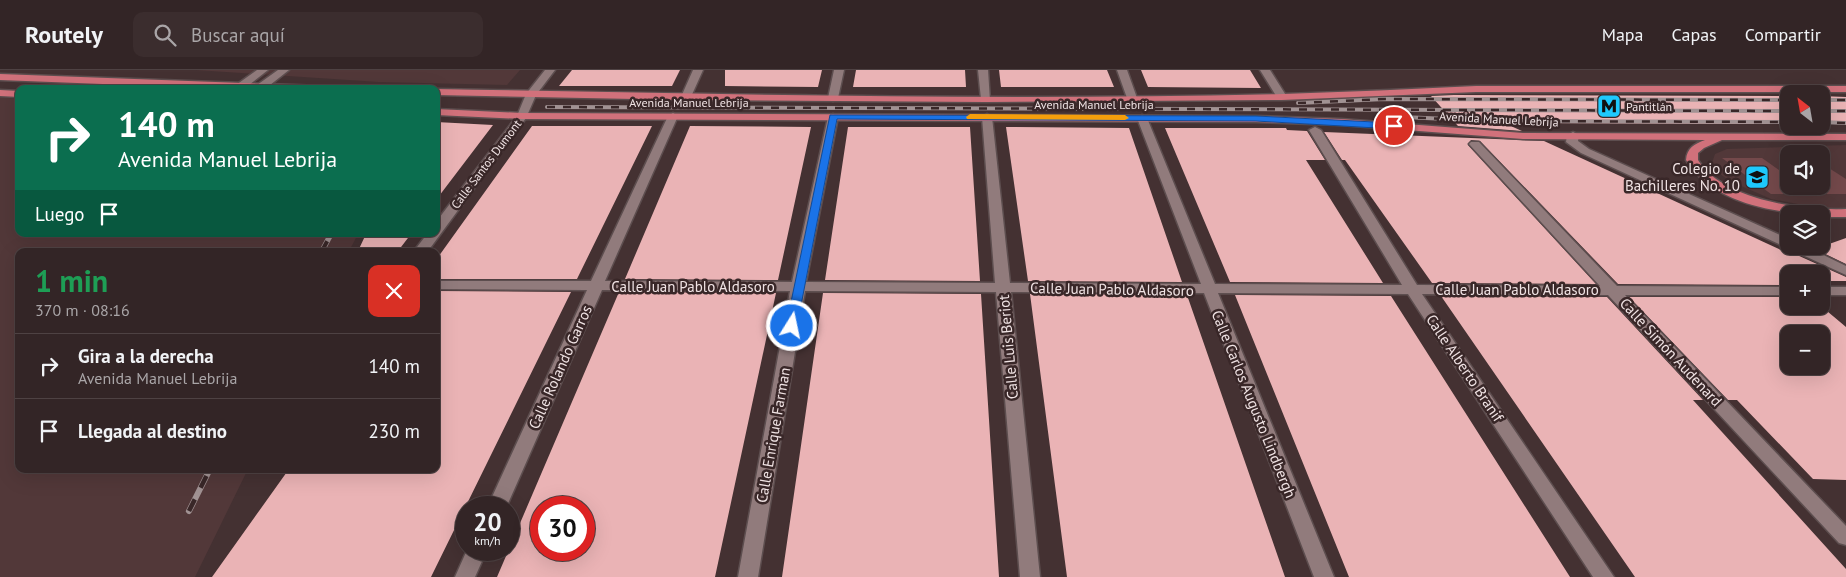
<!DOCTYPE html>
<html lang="es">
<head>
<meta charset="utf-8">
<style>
	body { margin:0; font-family:"PT Sans",sans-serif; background:#3b2d2e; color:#f1f3f6; height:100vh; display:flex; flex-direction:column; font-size:19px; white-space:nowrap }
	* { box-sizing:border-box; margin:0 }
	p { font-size:16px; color:#a9a5a7 }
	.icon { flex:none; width:28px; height:28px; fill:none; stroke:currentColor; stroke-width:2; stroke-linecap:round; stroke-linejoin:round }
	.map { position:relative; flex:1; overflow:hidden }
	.drawer { position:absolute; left:15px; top:178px; width:425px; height:225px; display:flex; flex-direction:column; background:#332526; border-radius:10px; box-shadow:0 5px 20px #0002,0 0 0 1px #4e4243 }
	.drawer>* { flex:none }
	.top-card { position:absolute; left:15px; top:15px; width:425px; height:152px; border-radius:10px; box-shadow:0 5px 20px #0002,0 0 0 1px #4e4243; background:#0b6e4f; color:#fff; overflow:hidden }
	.needle { width:32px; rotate:329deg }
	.tools { position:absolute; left:1780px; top:15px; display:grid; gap:10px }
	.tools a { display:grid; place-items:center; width:50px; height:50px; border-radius:10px; background:#332526; box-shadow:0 5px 20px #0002,0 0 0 1px #4e4243; font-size:25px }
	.speed { position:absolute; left:455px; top:426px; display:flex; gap:10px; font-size:25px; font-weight:700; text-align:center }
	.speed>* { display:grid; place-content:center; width:65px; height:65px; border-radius:50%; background:#332526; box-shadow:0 5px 20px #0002,0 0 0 1px #4e4243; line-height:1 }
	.speed small { font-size:12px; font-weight:400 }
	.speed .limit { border:8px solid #d22; background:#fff; color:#111 }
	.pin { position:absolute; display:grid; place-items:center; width:42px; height:42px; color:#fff; margin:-21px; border:2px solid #fff; border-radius:50%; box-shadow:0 1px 5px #0007 }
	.me { position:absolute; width:55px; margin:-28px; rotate:10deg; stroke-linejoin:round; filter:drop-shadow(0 0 4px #0008) }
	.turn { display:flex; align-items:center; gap:18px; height:105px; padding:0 20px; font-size:22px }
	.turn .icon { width:65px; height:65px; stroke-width:2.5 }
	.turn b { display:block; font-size:35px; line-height:42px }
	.then { display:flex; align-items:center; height:48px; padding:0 20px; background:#0003; gap:10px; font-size:19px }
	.round { display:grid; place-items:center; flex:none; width:52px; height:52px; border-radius:10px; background:#3b2d2e }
	.head { display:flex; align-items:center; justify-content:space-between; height:85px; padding:0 20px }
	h1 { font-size:30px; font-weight:700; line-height:38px; color:#1e9e55 }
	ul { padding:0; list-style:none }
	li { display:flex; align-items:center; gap:15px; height:65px; padding:0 20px; border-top:1px solid #4e4243 }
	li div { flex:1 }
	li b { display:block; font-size:19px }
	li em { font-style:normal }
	header { display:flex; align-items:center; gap:30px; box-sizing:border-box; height:70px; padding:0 25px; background:#332526; border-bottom:1px solid #4e4243 }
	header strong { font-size:24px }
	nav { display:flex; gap:28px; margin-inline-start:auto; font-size:18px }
	.search { width:350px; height:45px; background:#3b2d2e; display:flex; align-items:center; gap:12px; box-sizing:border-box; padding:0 18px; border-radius:10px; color:#a9a5a7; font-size:19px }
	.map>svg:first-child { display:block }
	.built { fill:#523839; fill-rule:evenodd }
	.green { fill:#74494b }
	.building { fill:#eab3b5; fill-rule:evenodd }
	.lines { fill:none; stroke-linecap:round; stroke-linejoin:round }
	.minor-casing { stroke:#5d4e4f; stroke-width:3 }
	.major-casing { stroke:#5d4e4f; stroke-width:3 }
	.minor { fill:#917b7c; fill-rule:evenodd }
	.major { fill:#d1717b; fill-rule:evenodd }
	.rail-far2-casing { stroke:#a19293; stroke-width:4 }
	.rail-far1-casing { stroke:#a19293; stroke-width:5.5 }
	.rail-casing { stroke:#a19293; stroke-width:6 }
	.rail-far2 { stroke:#392728; stroke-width:2.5; stroke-dasharray:8; stroke-linecap:butt }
	.rail-far1 { stroke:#392728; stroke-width:4; stroke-dasharray:11; stroke-linecap:butt }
	.rail { stroke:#392728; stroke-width:4.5; stroke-dasharray:13; stroke-linecap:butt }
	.route { fill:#1a73e8; stroke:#114b97 }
	.slow { fill:#f59e0b }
	.labels { text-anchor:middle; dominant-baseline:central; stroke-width:5; stroke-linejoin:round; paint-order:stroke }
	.far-street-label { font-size:12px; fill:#f0e3e4; stroke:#392728 }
	.far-poi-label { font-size:12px; fill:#f0e3e4; stroke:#392728; text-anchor:start }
	.poi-label { font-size:15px; fill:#f0e3e4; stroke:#392728; text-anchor:end }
	.street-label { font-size:15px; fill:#f0e3e4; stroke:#392728 }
</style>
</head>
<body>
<header>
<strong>Routely</strong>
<div class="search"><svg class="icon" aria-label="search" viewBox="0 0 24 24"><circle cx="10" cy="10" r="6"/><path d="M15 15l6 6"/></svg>Buscar aquí</div>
<nav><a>Mapa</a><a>Capas</a><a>Compartir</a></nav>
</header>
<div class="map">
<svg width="1846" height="507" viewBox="0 0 1846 507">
	<rect width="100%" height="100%" fill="#443132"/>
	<!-- built -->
	<path class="built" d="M196,0H520L507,15L379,12Z
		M0,27L19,29V164H358L349,181H19V399H248L195,507H0Z
		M1846,75V138H1819L1771,129L1730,111L1720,104L1712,93L1715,84L1727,79ZM1789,84H1821V116H1789Z"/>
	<!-- green -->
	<path class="green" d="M1722,88H1762L1789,107V116H1802L1813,124H1771Z
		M1821,93L1846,109V124H1826L1815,116H1821Z"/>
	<!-- building -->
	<path class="building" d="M572,0H680L672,16H559Z
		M725,0H822L818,17L725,16Z
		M856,0H965L966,17H853Z
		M999,0H1107L1114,17H1001Z
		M1141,0H1250L1261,18L1148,17Z
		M1454,25L1789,26V54L1504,53L1522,61L1458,56L1431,26Z
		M1821,26L1846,27V54H1821Z
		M436,52L493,55L436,130Z
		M532,56H652L577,209H436V190Z
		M690,56L811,57L778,210L625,209Z
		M848,57H970L980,211L825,210Z
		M1006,57L1129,58L1182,212L1028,211Z
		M1165,58H1286L1287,60L1307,61L1325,90H1306L1383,213L1230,212Z
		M1324,62L1544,71L1794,186L1797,185L1846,207V211H1821V204H1789V215L1618,214L1480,71L1471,70L1468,75L1596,214L1432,213L1345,90H1342Z
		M366,164H411L398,181H358Z
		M1846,168V194L1815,179Z
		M436,221L571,222L431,507H212L289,399H436Z
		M619,222L776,223L715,507H497ZM541,438H584V480H541Z
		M823,223L981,224L999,507H782Z
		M1030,224L1187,225L1285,507H1067Z
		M1235,225L1391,226L1570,507H1349Z
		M1441,226L1607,227L1703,330H1693L1846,499V507H1635Z
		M1629,227H1789V236H1821L1846,257V410L1813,409L1737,330H1728ZM1789,264H1821V296H1789Z"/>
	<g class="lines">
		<!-- minor casing -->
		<g class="minor-casing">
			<path id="minor" d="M257,0H268L244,19H236V15Z
				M278,0H289L265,19H257V15Z
				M545,0H555L536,25L526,48L428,181H414L427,164H436V152L517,46L526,24Z
				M693,0H703L690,29H682L681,27Z
				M834,0H844L838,28L833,31L828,28Z
				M978,0H988L990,31H982L981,29Z
				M1117,0H1127L1137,28L1136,30H1128L1127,28Z
				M1260,0H1270L1287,27L1286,29H1278Z
				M673,43L678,46L605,211L792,212L828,47L833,44L838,47L806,212L995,213L982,47L987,44L992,47L1010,213L1201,214L1137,48L1142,45L1147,48L1215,214L1402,215L1309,60L1315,57L1321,60L1417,215L1600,216L1469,74L1471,72H1479L1617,216L1789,217V225H1625L1846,456V475L1839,473L1608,225L1422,224L1614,507H1593L1408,224L1218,223L1334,507H1314L1204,223L1011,222L1040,507H1020L996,222L805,221L758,507H738L790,221L602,220L506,438H487L587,220L436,219V211H591L668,46Z
				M1573,62L1579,65L1578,71L1589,79L1789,169V176H1805L1846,196V205L1581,83L1566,72L1567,65Z
				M1821,217H1846V225H1821Z
				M467,480H487L475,507H455Z"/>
		</g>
		<!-- major casing -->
		<g class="major-casing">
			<path id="major" d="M0,4L320,16L325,19H231L0,10Z
				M1476,16H1846V22H1476L1282,30L986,32L686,30L436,25V19C718,24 1001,31 1283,24C1347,22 1412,19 1476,16Z
				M0,20L19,21V27L0,26Z
				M436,39L522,43L1256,46L1341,49L1523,63L1846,64V70H1722L1704,78L1698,83V90C1722,130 1803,141 1846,139V147H1821V144C1776,144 1712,133 1686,90C1687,78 1694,74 1705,70L1523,69L1341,55L1256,52L522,49L436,45Z"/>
		</g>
		<!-- minor -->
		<use href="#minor" class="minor"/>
		<!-- major -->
		<use href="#major" class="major"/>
		<!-- rail-far2 casing -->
		<g class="rail-far2-casing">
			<path id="rail-far2" d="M1821,30H1846
				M1298,33L1385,29L1789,30
				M547,37L1789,41
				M1821,41H1846
				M1402,47L1493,51L1789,52
				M1821,52L1846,53"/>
		</g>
		<!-- rail-far1 casing -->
		<g class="rail-far1-casing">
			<path id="rail-far1" d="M322,181L331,164"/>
		</g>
		<!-- rail casing -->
		<g class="rail-casing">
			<path id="rail" d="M189,441L210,399"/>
		</g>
		<!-- rail-far2 -->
		<use href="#rail-far2" class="rail-far2"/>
		<!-- rail-far1 -->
		<use href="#rail-far1" class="rail-far1"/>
		<!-- rail -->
		<use href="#rail" class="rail"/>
	</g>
	<!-- route -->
	<path class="route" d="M830,45L1256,46L1394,53L1398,56L1394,59L1256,51L837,49L797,256L792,259L786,256Z"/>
	<!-- slow -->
	<path class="slow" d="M970,44L1125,45L1129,48L1125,50L967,49L966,47Z"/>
	<!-- icons -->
	<defs>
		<g id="metro-square" transform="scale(1.25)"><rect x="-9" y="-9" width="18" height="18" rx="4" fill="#1ec9fd" stroke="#392728"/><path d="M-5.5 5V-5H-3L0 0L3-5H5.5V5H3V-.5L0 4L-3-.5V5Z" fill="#111"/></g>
		<g id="school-square" transform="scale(1.25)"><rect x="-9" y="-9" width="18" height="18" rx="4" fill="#1ec9fd" stroke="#392728"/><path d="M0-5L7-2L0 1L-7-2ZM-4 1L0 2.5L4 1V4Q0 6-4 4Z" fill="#111"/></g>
	</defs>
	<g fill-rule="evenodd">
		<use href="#metro-square" x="1609" y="36"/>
		<use href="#school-square" x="1757" y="107"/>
	</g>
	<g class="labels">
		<!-- far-street labels -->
		<g class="far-street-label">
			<text x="689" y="32">Avenida Manuel Lebrija</text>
			<text x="1094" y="34">Avenida Manuel Lebrija</text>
			<text transform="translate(1499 49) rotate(3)">Avenida Manuel Lebrija</text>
			<text transform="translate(486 94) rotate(-53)">Calle Santos Dumont</text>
		</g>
		<!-- far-poi labels -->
		<g class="far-poi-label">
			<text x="1626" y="36">Pantitlán</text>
		</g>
		<!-- poi labels -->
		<g class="poi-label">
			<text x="1740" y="98">Colegio de<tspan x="1740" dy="17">Bachilleres No. 10</tspan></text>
		</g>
		<!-- street labels -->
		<g class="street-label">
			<text x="693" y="216">Calle Juan Pablo Aldasoro</text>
			<text transform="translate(1112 219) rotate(1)">Calle Juan Pablo Aldasoro</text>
			<text x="1517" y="219">Calle Juan Pablo Aldasoro</text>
			<text transform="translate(1008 277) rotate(-95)">Calle Luis Beriot</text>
			<text transform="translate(1671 282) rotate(47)">Calle Simón Audenard</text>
			<text transform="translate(560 297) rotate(-66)">Calle Rolando Garros</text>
			<text transform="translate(1465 298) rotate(56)">Calle Alberto Branif</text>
			<text transform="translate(1254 334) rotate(68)">Calle Carlos Augusto Lindbergh</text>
			<text transform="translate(773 365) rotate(-80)">Calle Enrique Farman</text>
		</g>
	</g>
</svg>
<div class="tools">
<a><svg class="needle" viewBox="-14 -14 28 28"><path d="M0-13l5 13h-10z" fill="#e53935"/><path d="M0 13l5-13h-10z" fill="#a9a5a7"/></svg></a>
<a><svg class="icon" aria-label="sound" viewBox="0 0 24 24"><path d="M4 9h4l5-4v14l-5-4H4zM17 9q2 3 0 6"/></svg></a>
<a><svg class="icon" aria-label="layers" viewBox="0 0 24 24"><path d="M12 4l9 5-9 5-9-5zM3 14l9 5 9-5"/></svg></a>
<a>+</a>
<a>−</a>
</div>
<div class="speed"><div>20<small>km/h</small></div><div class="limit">30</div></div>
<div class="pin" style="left:1394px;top:56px;background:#d93025"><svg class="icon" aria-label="arrive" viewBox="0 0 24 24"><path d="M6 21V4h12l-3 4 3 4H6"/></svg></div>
<svg class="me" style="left:792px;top:256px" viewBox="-20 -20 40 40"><circle r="17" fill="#1a73e8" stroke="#fff" stroke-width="3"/><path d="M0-11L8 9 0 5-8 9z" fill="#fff"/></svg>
<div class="top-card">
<div class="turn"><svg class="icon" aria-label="right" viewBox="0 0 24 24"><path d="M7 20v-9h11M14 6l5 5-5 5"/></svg><div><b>140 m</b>Avenida Manuel Lebrija</div></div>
<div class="then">Luego<svg class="icon" aria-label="arrive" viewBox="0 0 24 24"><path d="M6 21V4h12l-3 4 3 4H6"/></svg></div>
</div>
<section class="drawer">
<div class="head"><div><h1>1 min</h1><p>370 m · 08:16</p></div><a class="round" style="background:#d93025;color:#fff"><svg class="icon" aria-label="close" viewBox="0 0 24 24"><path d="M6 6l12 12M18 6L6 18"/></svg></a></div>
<ul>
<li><svg class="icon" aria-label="right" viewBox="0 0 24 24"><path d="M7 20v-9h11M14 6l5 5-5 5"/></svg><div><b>Gira a la derecha</b><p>Avenida Manuel Lebrija</p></div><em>140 m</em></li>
<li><svg class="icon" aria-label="arrive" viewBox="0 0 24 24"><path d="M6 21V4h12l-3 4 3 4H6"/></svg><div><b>Llegada al destino</b></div><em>230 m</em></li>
</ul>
</section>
</div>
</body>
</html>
